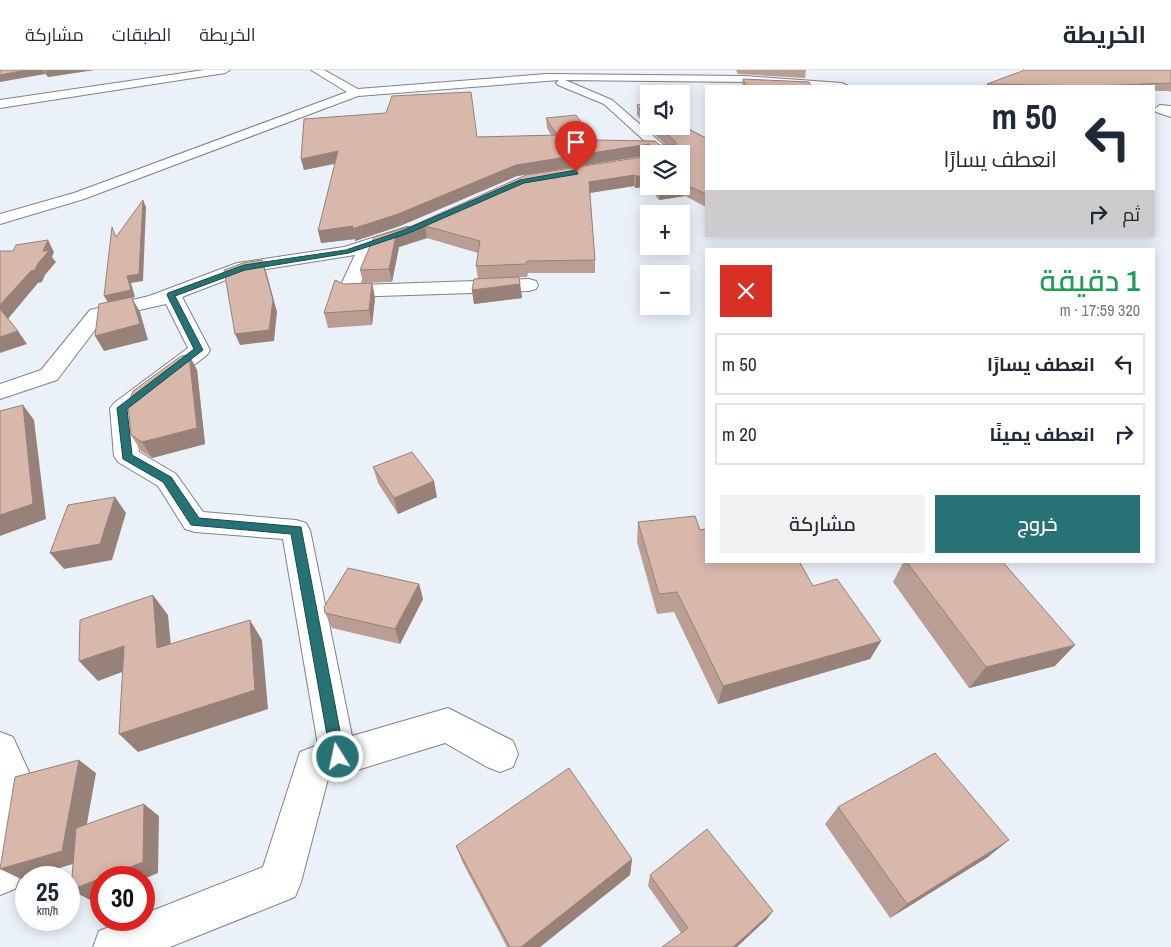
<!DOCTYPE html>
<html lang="ar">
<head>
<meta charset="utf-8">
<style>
	body { margin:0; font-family:"Archivo Narrow",Cairo,sans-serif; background:#f2f2f3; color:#1f2937; direction:rtl; height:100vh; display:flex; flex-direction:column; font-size:19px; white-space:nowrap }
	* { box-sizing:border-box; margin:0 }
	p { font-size:16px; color:#747a83 }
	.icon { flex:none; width:28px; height:28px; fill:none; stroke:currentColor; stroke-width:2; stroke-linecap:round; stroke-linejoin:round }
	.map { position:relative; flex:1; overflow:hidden; direction:ltr }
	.side { position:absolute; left:705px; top:178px; width:450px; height:315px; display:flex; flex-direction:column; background:#fff; border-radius:0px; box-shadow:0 2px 12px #0003; direction:rtl }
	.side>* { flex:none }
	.guide { position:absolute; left:705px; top:15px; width:450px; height:152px; border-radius:0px; box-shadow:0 2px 12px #0003; direction:rtl; background:#fff; color:#1f2937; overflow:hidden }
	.buttons { position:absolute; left:640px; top:15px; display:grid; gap:10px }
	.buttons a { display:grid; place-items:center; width:50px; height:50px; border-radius:0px; background:#fff; box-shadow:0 2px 12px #0003; font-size:25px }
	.speed { position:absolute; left:15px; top:796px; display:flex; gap:10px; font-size:25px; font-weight:700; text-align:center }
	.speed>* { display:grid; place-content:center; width:65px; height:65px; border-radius:50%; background:#fff; box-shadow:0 2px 12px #0003; line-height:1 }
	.speed small { font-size:12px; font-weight:400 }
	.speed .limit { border:8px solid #d22; background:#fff; color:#111 }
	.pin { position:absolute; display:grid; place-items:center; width:42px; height:42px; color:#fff; margin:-51px -21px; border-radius:50% 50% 50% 0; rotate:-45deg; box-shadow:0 0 5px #0007 }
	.pin .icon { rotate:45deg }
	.me { position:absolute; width:55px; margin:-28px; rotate:350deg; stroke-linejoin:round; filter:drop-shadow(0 0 4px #0008) }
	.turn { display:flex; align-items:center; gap:18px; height:105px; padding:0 15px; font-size:22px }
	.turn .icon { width:65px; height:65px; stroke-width:2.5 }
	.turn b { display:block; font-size:35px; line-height:42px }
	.then { display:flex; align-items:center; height:48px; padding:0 15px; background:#0003; gap:10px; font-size:19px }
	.round { display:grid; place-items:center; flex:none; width:52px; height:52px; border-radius:0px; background:#f2f2f3 }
	.head { display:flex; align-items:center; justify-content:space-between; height:85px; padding:0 15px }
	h1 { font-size:30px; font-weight:600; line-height:38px; color:#1e9e55 }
	.action { display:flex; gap:10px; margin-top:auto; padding:10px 15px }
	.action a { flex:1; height:58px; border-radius:0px; background:#277274; color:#fff; font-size:20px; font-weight:600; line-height:58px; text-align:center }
	.action a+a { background:#f2f2f3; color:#1f2937 }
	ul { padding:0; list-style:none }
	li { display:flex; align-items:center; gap:15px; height:62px; margin:0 10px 8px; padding:0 5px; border:2px solid #e0e1e3; border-radius:0px }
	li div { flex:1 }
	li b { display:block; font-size:19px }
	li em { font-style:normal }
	header { display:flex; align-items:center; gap:30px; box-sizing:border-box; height:70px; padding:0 25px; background:#fff; border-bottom:1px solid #e0e1e3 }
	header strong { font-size:24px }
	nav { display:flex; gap:28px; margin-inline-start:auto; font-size:18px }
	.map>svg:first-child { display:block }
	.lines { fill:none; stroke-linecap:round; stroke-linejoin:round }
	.minor-casing { stroke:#7d838b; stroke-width:2 }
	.minor { fill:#fff; fill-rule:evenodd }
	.wall { fill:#ba9e93 }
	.shaded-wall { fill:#978178 }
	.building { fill:#d8b8ab; stroke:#978178 }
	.route { fill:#277274; stroke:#194a4b }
</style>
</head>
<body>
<header>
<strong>الخريطة</strong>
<nav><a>الخريطة</a><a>الطبقات</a><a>مشاركة</a></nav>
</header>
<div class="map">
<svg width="1171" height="877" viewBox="0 0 1171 877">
	<rect width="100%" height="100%" fill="#eaf1f9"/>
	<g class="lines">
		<!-- minor casing -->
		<g class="minor-casing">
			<path id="minor" d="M204,0H230L225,3L0,38V30Z
				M311,0H324L358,19L547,4L744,6L842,13L848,16H799L744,12L565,10L612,30L674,84H659L604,34L558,15L556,13L559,10L358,26L84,129L0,154V144L74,123L347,22Z
				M1160,35L1171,36V47L1156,42L1154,39Z
				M407,157L413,158L415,162L413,166L375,178L360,215L529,209L536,211L538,215L536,219L529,221L348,227L341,225L338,221L355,185L247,202L182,227L210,280L207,285L134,340L139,382L176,404L203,442L296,450L306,453L310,460L352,666L448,638L513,671L518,684L513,697L500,702L487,697L445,673L328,709L301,812L295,827L170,877H93L99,861L127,850H144V844L263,797L300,682L318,675L283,469L195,462L185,459L158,416L118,392L114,386L110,338L114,333L188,278L166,234L104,248L57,310L0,329V314L41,300L90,240L149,226L237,193L344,177Z
				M0,662L13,667L33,711L21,804L15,819L0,825Z"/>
		</g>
		<!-- minor -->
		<use href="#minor" class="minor"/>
	</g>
	<!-- wall -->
	<path class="wall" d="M0,0H94L48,7L45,4Z
		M736,0H807H806L805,8L738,4Z
		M1171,0V22L1168,21H1154V16H987V14Z
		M743,9L811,16H743L742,14Z
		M637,36L649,39V56H681L706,68V137L685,126L659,130L648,116L635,118L634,116L590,123L595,190V203H528L527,207H519L522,228L474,234L472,220L478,209L476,196L478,183L427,168L399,177L392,212L363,213L360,200L374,167L649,86V116H681V84H649V85L517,106L400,156L355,171V169L321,173L335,94L304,100L301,89L477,67L551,65L547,58L546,48L594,70L660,75H666L651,61L637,45Z
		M372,213L375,228L372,255L328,258L324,243L344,214Z
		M189,285L197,300L205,374L152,388L141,381L131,365Z
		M373,397L437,427L398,444L378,413Z
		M638,452L700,460L813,516L881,571L870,589L718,634L674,542L657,544L637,472Z
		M904,491H1002L1055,596L969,618L893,512Z
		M419,514L423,529L400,574L332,558L325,543Z
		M838,737L988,787L890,848L825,754Z
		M456,776L632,789L630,805L540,877H507L463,793Z
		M650,805L773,841L766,850L681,863L648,816Z"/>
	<!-- shaded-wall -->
	<path class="shaded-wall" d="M26,0H43L45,4L0,12V5Z
		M51,0H94L48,7L45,1Z
		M649,74V85L517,106L400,156L355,171V169L321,173L318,161L516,95Z
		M338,81L341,92L304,100L301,89Z
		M634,105V116L589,123V112Z
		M648,105V116L635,118L636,106Z
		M681,115H686L685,126L659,130L660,118L681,116Z
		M143,130L146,137L143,211L131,213L135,227L132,228L140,242L148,270L104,281L95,266L109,234L104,226Z
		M425,156L427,168L399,177L392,212L389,199L396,165Z
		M48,170L54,182L52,187L56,192L45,205L42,212L38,213L7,250L0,240V235L43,181Z
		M262,190L266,201L277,242L274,271L240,275L235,264Z
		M372,213L375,228L372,255L369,240Z
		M520,214L522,228L474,234L472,220Z
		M18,261L27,274L0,283V267Z
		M189,285L197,300L205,374L152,388L142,372Z
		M23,335L34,350L46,449L0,466V445Z
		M434,411L437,427L398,444L394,428Z
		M115,427L126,443L112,490L64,499L50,483Z
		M419,514L423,529L400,574L395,559Z
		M153,525L168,545L173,598L157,578Z
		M250,550L262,570L268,639L138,682L119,664Z
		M881,571L870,589L718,634L723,616Z
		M1075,575L1055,596L969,618L986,597Z
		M124,576L141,595L98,611L79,591Z
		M79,690L96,703L80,792L21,809L0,799Z
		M144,734L159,746L158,803L144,809V808H103Z
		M1009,770L988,787L890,848L907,834Z
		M632,789L630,805L540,877H521Z
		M101,808V826L90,830L71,820Z
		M773,841L766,850L737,877H733Z"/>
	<!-- building -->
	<path class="building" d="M0,0H26L0,5Z
		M1025,0H1171V13L1093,16L987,14Z
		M743,9L809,12L811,16H746Z
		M471,22L477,67L557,65L546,48L576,45L594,70L655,71L660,75H676V72L658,56H681V55L706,68V124L686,115H681V84H650L652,76L649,74L516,95L398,144L352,159L353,156L318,161L338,81L301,89L304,49L386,43L392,26Z
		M638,34L649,39V48L637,36Z
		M649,86V106H636L634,105L589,112L595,190L527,191L526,194L476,196L480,171L425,156L396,165L389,199L360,200L374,167L412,156L526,105Z
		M659,116H675L660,118Z
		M143,130L139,204L127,206L131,220L104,226L112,157L116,167Z
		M48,170L43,181H49L38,193L35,200L31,201L0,235V181H13L16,175Z
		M262,190L273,230L269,260L235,264L224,200L243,193Z
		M519,207L520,214L472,220L474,209Z
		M335,210L344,214L372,213L369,240L324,243Z
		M132,227L140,254L95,266L99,234Z
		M0,239L18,261L0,267Z
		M189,285L197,358L142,372L131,365L128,334L133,321L181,286Z
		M23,335L33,434L0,445V341Z
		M412,382L434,411L394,428L373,397Z
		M115,427L100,474L50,483L68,435Z
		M695,446L700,460L706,459V491H799L813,516L837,509L881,571L723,616L677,522L659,524L638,452Z
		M906,491H1002L1075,575L986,597Z
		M348,498L419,514L395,559L325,543L324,537Z
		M153,525L157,578L250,550L255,620L119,664L124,576L79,591L80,550Z
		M935,683L1009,770L907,834L838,737Z
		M79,690L62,781L0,799L15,707Z
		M569,698L632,789L521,877H510L456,776Z
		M144,734L143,792L103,808H101L71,820L76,758Z
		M707,759L773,841L733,877H662L688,858L650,805Z"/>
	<!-- route -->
	<path class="route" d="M576,100L578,104L524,113L409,163L349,183L245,200L175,226L203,280L127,339L132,385L171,407L199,448L301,457L345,687L343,693L338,695L332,693L291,464L191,455L163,412L123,389L117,338L194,279L167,225L168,223L244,195L346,180L404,160L520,110Z"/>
</svg>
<div class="buttons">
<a><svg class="icon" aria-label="sound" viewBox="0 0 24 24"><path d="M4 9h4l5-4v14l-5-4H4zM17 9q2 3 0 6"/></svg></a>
<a><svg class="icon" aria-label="layers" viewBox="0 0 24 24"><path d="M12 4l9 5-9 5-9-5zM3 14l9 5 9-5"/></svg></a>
<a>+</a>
<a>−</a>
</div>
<div class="speed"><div>25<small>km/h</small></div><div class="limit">30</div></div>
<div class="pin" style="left:576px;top:102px;background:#d93025"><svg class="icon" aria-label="arrive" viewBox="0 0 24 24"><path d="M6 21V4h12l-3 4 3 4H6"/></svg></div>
<svg class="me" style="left:338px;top:687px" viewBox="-20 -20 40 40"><circle r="17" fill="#277274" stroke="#fff" stroke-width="3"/><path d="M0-11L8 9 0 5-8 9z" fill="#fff"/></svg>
<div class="guide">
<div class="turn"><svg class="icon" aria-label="left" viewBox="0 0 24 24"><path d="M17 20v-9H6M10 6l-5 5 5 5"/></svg><div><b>50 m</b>انعطف يسارًا</div></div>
<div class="then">ثم<svg class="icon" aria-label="right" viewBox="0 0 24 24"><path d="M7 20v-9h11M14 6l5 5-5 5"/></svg></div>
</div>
<section class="side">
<div class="head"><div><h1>1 دقيقة</h1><p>320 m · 17:59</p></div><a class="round" style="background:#d93025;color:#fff"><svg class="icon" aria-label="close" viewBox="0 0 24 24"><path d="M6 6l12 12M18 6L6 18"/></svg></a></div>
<ul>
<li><svg class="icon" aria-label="left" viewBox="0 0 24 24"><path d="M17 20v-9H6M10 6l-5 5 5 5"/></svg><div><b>انعطف يسارًا</b></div><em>50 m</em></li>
<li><svg class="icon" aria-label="right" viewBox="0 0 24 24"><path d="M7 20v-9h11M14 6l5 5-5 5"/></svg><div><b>انعطف يمينًا</b></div><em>20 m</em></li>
</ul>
<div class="action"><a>خروج</a><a>مشاركة</a></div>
</section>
</div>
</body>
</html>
